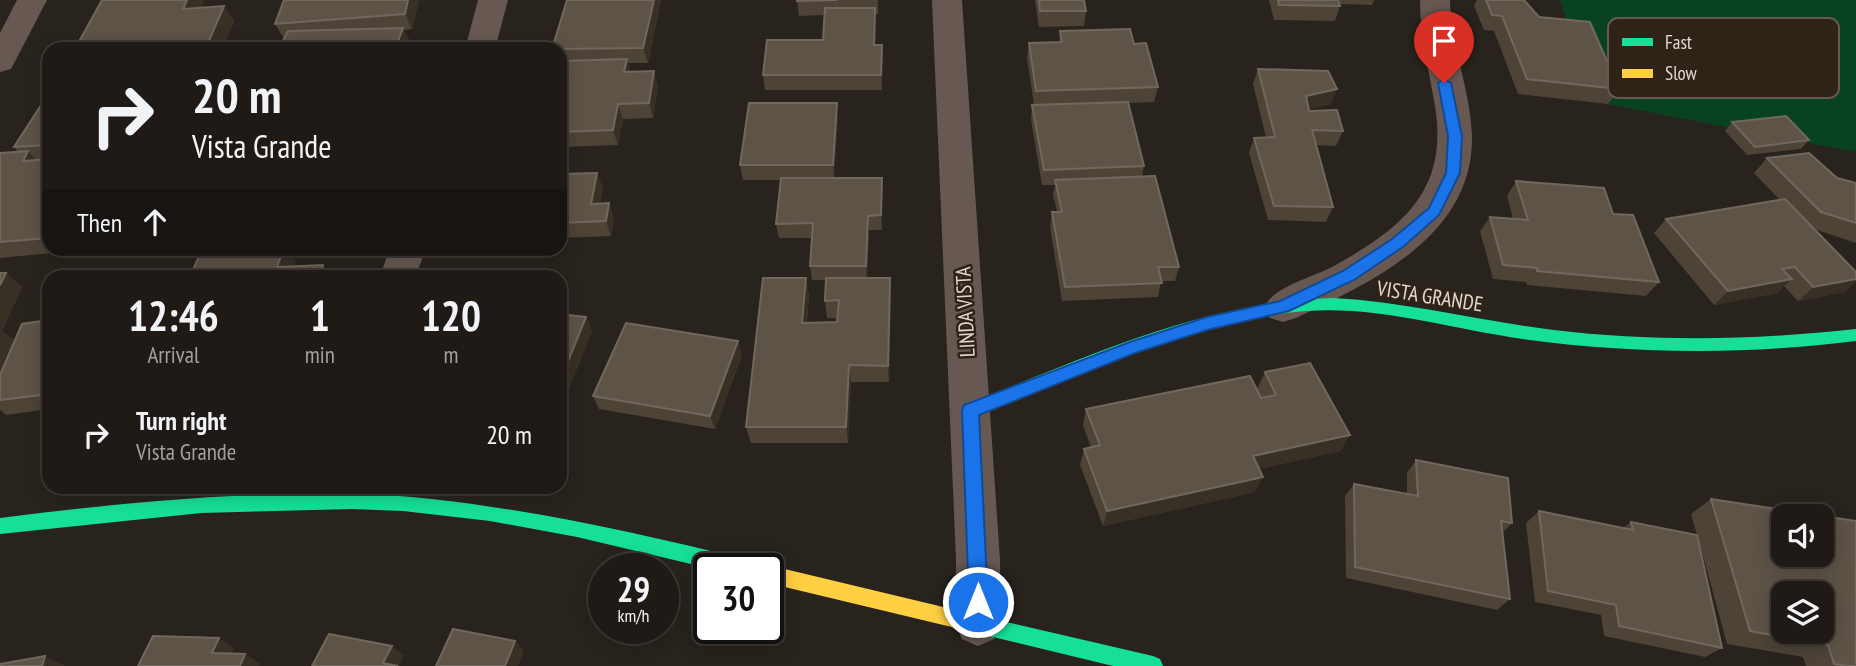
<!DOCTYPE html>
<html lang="en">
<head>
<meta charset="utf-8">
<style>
	body { margin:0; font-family:"PT Sans Narrow",sans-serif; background:#2c2723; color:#f1f3f6; height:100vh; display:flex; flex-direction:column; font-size:26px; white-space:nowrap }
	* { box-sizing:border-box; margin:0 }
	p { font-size:23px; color:#a1a1a1 }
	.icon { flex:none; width:38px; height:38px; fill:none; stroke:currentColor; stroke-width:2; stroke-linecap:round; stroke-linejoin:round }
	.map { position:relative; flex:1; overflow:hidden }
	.sheet { position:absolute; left:42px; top:270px; width:525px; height:224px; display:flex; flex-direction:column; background:#1f1a16; border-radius:21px; box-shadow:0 4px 18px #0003,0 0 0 2px #3c3835 }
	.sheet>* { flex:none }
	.banner { position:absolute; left:42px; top:42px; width:525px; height:214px; border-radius:21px; box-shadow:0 4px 18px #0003,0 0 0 2px #3c3835; background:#1f1a16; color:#f1f3f6; overflow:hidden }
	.tools { position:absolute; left:1771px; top:504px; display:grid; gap:14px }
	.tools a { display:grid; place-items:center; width:63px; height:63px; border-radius:14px; background:#1f1a16; box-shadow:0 4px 18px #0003,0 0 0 2px #3c3835; font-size:35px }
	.speed { position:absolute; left:588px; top:553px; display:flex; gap:14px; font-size:35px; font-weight:700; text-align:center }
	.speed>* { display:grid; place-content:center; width:91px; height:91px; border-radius:50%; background:#1f1a16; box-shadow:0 4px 18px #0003,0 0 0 2px #3c3835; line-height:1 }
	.speed small { font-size:18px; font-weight:400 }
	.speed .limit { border:4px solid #111; border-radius:10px; background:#fff; color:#111 }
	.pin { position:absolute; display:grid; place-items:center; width:60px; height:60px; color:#fff; margin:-72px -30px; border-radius:50% 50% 50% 0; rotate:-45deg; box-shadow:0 0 7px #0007 }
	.pin .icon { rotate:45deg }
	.me { position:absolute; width:77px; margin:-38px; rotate:0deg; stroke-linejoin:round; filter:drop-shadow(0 0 5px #0008) }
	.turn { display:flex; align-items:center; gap:24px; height:147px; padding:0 35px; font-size:32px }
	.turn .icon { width:91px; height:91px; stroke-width:2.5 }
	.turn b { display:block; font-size:49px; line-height:60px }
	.then { display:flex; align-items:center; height:66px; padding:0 35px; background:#0003; gap:14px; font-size:26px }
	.eta { display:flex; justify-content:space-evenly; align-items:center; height:119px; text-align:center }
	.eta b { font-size:42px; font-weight:800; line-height:49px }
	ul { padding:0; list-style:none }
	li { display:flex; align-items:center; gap:21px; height:91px; padding:0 35px }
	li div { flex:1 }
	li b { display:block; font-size:26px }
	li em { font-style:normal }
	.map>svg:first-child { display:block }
	.green { fill:#094220 }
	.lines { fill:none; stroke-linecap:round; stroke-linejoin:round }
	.street { fill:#675951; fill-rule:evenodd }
	.fast { fill:#16e098; fill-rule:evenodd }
	.slow { fill:#ffcf43; fill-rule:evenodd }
	.wall { fill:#4d4337 }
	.shaded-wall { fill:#383025 }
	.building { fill:#5d5347; stroke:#71685d; stroke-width:2; fill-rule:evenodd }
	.route { fill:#1a73e8; stroke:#114b97; stroke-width:2 }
	.labels { text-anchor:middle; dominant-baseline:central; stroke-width:5; stroke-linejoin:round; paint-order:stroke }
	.street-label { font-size:21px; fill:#e0d8d1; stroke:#2f2317 }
	.key { fill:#2f2317; stroke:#64594f; stroke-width:2 }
	.key-label { font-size:19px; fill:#e0d8d1 }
</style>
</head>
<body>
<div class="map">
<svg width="1856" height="666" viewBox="0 0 1856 666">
	<rect width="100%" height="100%" fill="#29231d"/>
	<!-- green -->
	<path class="green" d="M1560,0H1856V152L1591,101Z"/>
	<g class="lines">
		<!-- street -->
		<path class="street" d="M17,0H47L11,69L0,72V33Z
			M478,0H508L495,49H465Z
			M932,0H962L1000,560L1001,623L994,639L978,646L962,639L955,623L956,560Z
			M1420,0H1450C1451,47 1471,91 1472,137C1473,236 1372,282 1296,318L1283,322L1270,318L1264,307C1275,286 1311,278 1332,267C1401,229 1449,192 1435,106C1429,70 1420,37 1420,0Z
			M390,248H426L416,276H380Z"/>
		<!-- fast -->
		<path class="fast" d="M1334,298C1408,302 1480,321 1554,330C1655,342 1755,340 1856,329V341C1744,355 1634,354 1523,339C1451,329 1380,306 1307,311C1184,320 1084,378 970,418L964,416L962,411L964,406C1084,358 1202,302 1334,298Z
			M352,493C487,499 617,528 748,560L754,563L757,569H712L577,537L490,521L403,511L352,509L201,513L0,534V518C117,503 234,492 352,493Z
			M985,617L1153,656L1160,659L1163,666H1113L985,635L978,633L975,626L978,619Z"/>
		<!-- slow -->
		<path class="slow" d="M768,565L985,617L992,619L995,626L992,633L985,635L768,583V569H761Z"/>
	</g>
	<!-- wall -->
	<path class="wall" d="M419,0L412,29L404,30L411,43L408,49H279L284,39L275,24Z
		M567,0H661L648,63H628L630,72L658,86L653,118L623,119L618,145L560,147V49H552Z
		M797,0H878V14H875V45H882V90H765L763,75L823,40L824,15L799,16Z
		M1035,0H1084L1086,11L1084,26L1039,27Z
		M1269,0H1374L1372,5L1340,4V6L1335,21L1274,20Z
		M1477,0H1524L1539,17L1619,89L1608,104L1518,94L1494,31L1484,30L1474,6Z
		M224,6L234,21L222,49H75L201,8Z
		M1060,31L1134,44L1158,87L1154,102L1128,103L1144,166L1142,177L1179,267L1175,281H1161L1158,297L1062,301L1050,227L1052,212H1057L1053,195L1055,185H1042L1031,120L1032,105H1034L1027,58L1029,43L1059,42Z
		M1258,69L1331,104L1309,109V111L1343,131L1336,146L1316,145L1333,207L1326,222L1268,220L1249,153L1254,138L1266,137L1253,84Z
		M49,93V248H104L0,258V153L18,152L14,147Z
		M838,118L834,178H882V230H869L867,278H890L891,296L889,382H851L848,443H751L746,427L806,278L809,296L807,323L837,322L838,318H827L825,301L826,280H812L810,266L812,238H779L776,224L781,180H743L740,165Z
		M1732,122L1809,140L1801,149L1747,155L1725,131Z
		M1767,158L1856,183V243L1814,229L1845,292L1798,301L1784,286L1777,293L1714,305L1654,233L1666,219L1780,200L1754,173Z
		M560,174L603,187L600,203L614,217L611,236L560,238Z
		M1516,181L1613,214L1659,282L1646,296L1527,285L1526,282L1493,279L1480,231L1490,217L1513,219L1507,196Z
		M0,273H6L22,287L2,331L15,341L49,320V409L6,415L0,410Z
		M560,314L586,317L592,331L565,399L560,398Z
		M742,355L715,429L599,409L593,396Z
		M1265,372L1350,435L1340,451L1259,469L1255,492L1103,526L1080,465L1084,449L1091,448L1083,425L1086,409L1261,398L1257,389Z
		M1416,460L1512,523L1503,532L1510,599L1497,610L1346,578L1345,496L1354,484L1407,494V473Z
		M1711,499L1856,666H1806L1803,657L1727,644L1699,541L1722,648L1705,657L1604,636L1601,615L1535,602L1526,523L1539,511L1623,528L1631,522L1697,535L1691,514Z"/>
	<!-- shaded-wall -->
	<path class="shaded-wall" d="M187,0H205L193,24L183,9Z
		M408,0H419L412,29L405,14Z
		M654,0H661L648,63L643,48Z
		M224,6L234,21L222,49H210L207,45Z
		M875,8L876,23L875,60L874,45Z
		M403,28L411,43L408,49H395Z
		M882,45L883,60L882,90L881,75Z
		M627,59L631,74L624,72Z
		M654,71L658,86L653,118L649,103Z
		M1337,89L1331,104L1301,111L1306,96Z
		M837,103L838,118L834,180L833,165Z
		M618,104L623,119L618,145L613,130Z
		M28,151L42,166L23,161Z
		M597,173L603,187L597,218L591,204Z
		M882,178V230L881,215Z
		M609,203L614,217L611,236L606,221Z
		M868,216L869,230L867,280L866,266Z
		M284,248H286L296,261L290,276L277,267Z
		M323,265L332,276H319Z
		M6,273L22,287L2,331L15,342L0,378V285Z
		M806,278L809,296L805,340L802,323Z
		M890,278L891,296L889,382L888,366Z
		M1792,279L1777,293L1714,305L1728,291Z
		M1856,279V282L1845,292L1798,301L1813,287Z
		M586,317L592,331L565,399L560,389V381Z
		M738,341L742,355L715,429L710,416Z
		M849,365L851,382L848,443L846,427Z
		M1350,435L1340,451L1245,472L1253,456Z
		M1263,477L1255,492L1103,526L1107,511Z
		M219,638L234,648L228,662L212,653Z
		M515,641L524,650L518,666H505Z
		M392,646L404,655L399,666L383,663Z
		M245,654L260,663L259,666H240Z
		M45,656L64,665V666H42Z"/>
	<!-- building -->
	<path class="building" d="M102,0H187L183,9L224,6L207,45L152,49H75Z
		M284,0H408L405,14L275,24Z
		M567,0H654L643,48L552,49Z
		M797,0H837L797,1Z
		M1039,0H1084L1086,11H1040Z
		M1278,0H1338L1340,6L1279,5Z
		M1486,0H1524L1539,17L1590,22L1619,89L1527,79L1502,16L1492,15Z
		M825,8H875L874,45H882L881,75H763L767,40H823Z
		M403,28L395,49H279L288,31Z
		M1130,29L1134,44L1146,43L1158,87L1036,91L1029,43L1062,42L1060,31Z
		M627,59L624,72L654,71L649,103L618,104L613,130L560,132V61Z
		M1258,69L1328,71L1337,89L1306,96L1309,111L1337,110L1343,131L1312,130L1333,207L1274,206L1254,138L1275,137Z
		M49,93V145L14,147Z
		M1128,102L1144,166L1044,170L1032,105Z
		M749,103H837L833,165H740Z
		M1786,116L1809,140L1755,147L1732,122Z
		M28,151L23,161L49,159V238L0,242V153Z
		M1809,153L1837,178L1856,183V223L1821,212L1767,158Z
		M597,173L591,204L609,203L606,221L560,223V174Z
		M1155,176L1179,267H1158L1162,283L1065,287L1052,212H1062L1055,180Z
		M781,178H882L881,215L868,216L866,266H810L813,223L776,224Z
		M1516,181L1604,188L1613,214L1633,215L1659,282L1537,271V268L1503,265L1490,217L1528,220Z
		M1785,199L1856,272V279L1813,287L1795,267L1782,269L1792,279L1728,291L1666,219Z
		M203,248H284L277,267L323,265L319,276H190Z
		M158,272L157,276H124Z
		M0,273H6L0,285Z
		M763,278H806L802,323L837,322L839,300L825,301L826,278H890L888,366L849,365L846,427H746Z
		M560,314L586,317L560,381Z
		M49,320V394L0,400V375L22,324Z
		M626,323L738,341L710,416L593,396Z
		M1310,363L1350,435L1253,456L1263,477L1107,511L1084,449L1100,445L1086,409L1250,376L1261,398L1276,395L1265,372Z
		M1416,460L1508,478L1512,523L1501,521L1510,599L1355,567L1354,484L1418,496Z
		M1711,499L1856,521V666H1848L1834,664L1828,645L1750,631ZM1783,516H1822V555H1783ZM1783,593H1822V632H1783Z
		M1539,511L1633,530L1631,522L1697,535L1722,648L1619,626L1616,605L1548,591Z
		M453,629L515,641L505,666H436Z
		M329,634L392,646L383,663L398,666H312Z
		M153,636L219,638L212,653L245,654L240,666H138Z
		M45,656L42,666H0V664Z"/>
	<!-- route -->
	<path class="route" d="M1444,79L1451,83L1462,136L1460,173L1439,215L1403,247L1354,280L1289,311L1207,330L1135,353L979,415L988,602L985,609L978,611L972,609L969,602L962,411L964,405L1130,342L1207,317L1280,301L1343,271L1392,239L1429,208L1446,173L1448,136L1438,83Z"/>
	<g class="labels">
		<!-- street labels -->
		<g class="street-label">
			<text transform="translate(1430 296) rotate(9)">VISTA GRANDE</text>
			<text transform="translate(965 312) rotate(-93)">LINDA VISTA</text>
		</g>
	</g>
	<!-- legend -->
	<rect x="1608" y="18" width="231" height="80" rx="10" class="key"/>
	<rect x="1622" y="38" width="31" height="8" fill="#16e098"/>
	<rect x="1622" y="69" width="31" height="9" fill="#ffcf43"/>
	<g class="key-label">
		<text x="1665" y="49">Fast</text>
		<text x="1665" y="80">Slow</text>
	</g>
</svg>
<div class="tools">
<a><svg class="icon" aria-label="sound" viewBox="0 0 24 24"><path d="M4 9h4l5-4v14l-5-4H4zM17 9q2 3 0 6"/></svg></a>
<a><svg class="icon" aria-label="layers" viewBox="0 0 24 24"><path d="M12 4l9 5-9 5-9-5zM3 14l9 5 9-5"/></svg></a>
</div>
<div class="speed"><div>29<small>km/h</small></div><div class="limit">30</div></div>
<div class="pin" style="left:1444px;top:83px;background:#d93025"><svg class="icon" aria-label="arrive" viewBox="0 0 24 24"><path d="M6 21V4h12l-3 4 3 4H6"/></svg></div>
<svg class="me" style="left:978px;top:602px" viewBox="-20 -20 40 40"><circle r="17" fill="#1a73e8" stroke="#fff" stroke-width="3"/><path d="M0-11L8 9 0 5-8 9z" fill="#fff"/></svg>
<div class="banner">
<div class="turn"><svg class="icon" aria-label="right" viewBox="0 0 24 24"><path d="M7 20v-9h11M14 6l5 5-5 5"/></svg><div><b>20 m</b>Vista Grande</div></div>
<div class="then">Then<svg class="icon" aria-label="ahead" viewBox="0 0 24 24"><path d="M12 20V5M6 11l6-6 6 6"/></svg></div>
</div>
<section class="sheet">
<div class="eta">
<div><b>12:46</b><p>Arrival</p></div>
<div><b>1</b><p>min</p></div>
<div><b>120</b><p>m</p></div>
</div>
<ul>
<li><svg class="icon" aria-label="right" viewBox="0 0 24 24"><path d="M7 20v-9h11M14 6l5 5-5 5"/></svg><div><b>Turn right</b><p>Vista Grande</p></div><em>20 m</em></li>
</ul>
</section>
</div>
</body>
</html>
